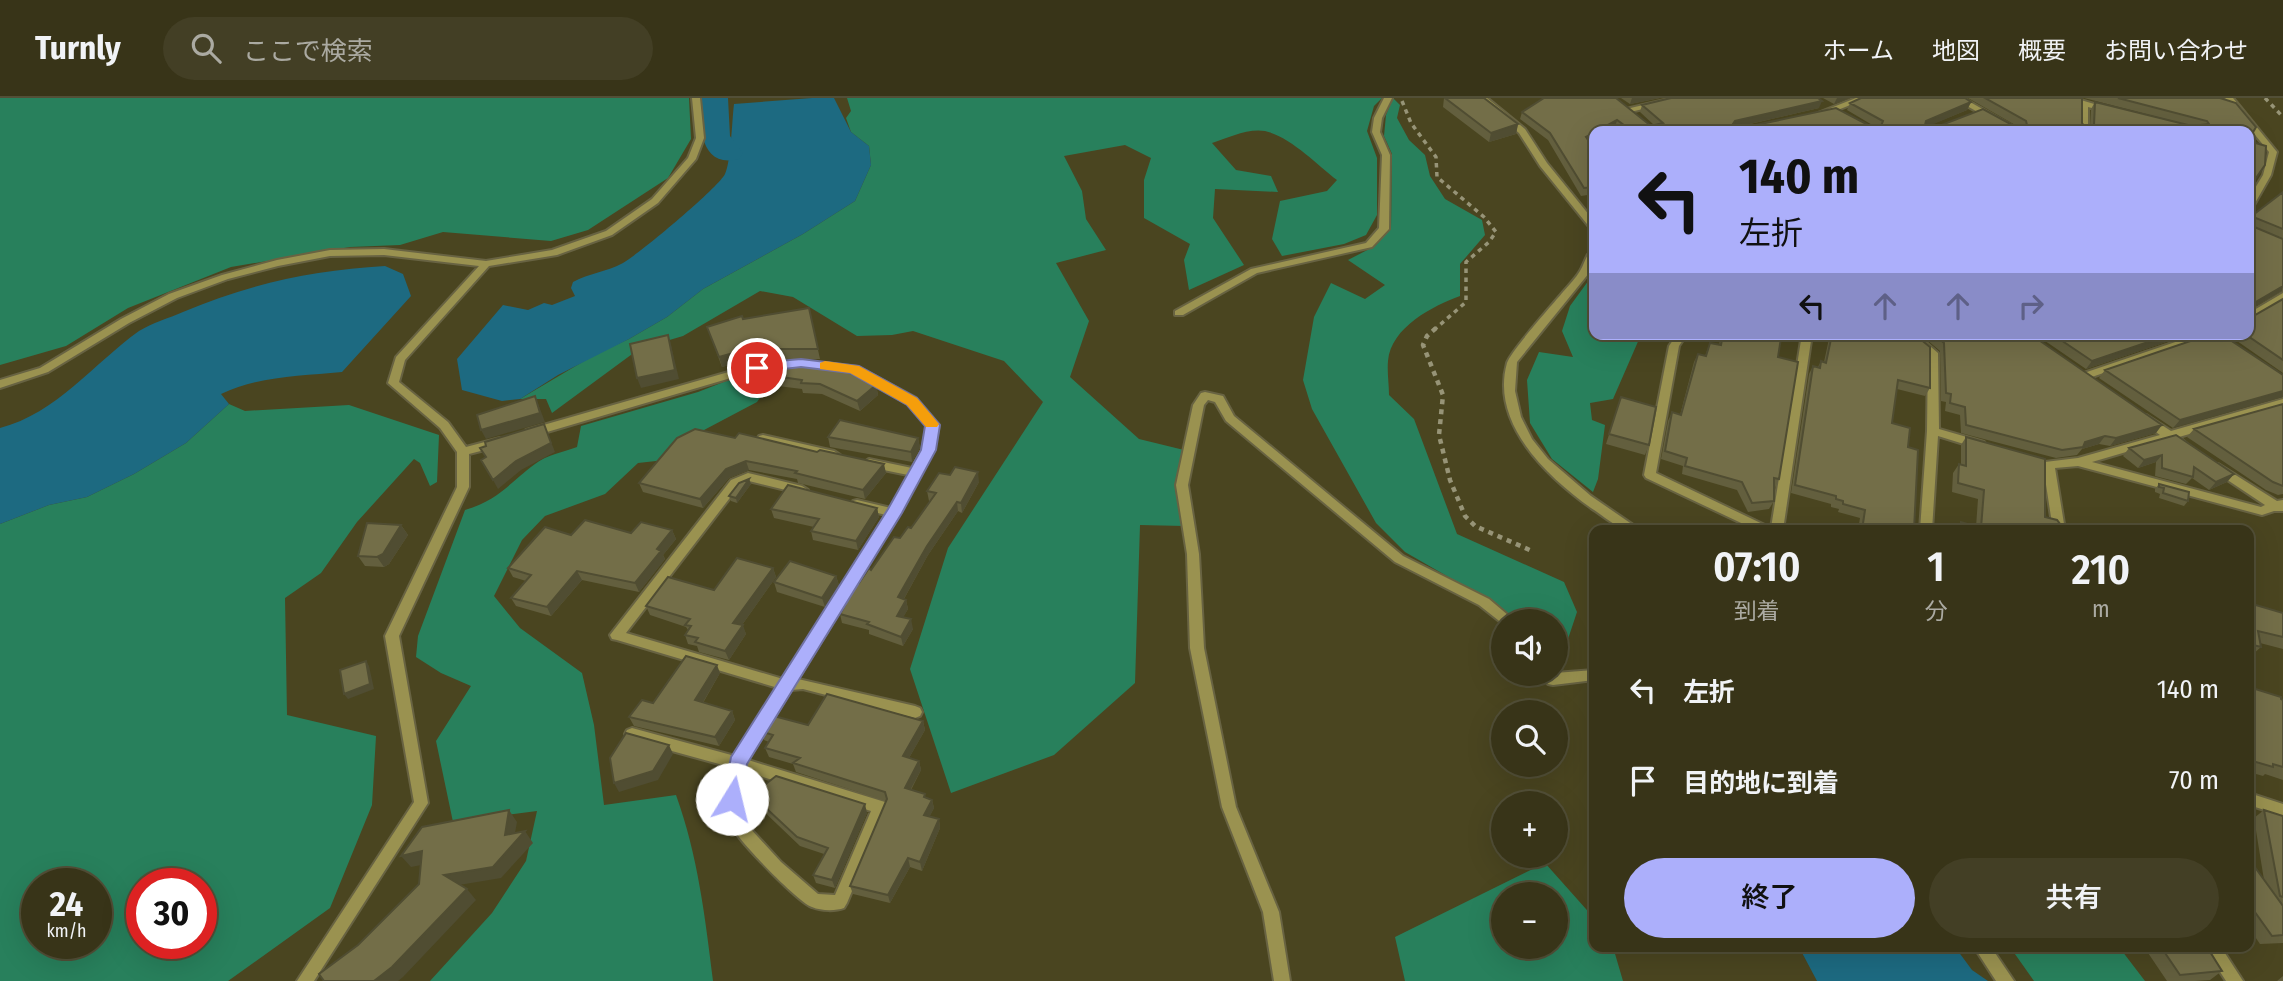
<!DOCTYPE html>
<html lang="ja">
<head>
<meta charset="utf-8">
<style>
	body { margin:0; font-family:"Fira Sans Condensed","Noto Sans JP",sans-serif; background:#433f25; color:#f1f3f6; height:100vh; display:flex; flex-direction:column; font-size:26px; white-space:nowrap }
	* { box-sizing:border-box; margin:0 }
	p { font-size:23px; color:#abaaa2 }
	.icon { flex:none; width:38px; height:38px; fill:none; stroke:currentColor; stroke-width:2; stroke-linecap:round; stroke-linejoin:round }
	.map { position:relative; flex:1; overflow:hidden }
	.panel { position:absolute; left:1589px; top:427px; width:665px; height:427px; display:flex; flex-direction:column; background:#383418; border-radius:14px; box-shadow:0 7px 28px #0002,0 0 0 2px #524f37 }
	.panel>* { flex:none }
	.banner { position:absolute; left:1589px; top:28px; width:665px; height:214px; border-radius:14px; box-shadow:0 7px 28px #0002,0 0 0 2px #524f37; background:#acaffb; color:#111; overflow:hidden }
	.tools { position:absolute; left:1491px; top:511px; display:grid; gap:14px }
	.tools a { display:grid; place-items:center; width:77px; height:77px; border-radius:50%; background:#383418; box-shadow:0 7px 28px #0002,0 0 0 2px #524f37; font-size:35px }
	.speed { position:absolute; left:21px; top:770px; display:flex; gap:14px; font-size:35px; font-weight:700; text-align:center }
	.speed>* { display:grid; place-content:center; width:91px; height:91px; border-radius:50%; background:#383418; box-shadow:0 7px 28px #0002,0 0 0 2px #524f37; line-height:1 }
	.speed small { font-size:18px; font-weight:400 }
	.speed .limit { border:10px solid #d22; background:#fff; color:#111 }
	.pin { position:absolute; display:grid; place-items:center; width:60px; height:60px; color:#fff; margin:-30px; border:4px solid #fff; border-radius:50%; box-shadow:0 2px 7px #0007 }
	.me { position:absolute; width:77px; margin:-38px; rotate:9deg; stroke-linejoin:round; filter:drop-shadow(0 0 5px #0008) }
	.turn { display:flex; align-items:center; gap:24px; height:147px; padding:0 35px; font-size:32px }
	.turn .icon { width:91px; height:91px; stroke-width:2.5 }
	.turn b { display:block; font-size:49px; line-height:60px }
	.lanes { display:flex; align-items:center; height:66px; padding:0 35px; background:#0003; justify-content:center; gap:35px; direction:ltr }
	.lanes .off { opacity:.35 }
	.eta { display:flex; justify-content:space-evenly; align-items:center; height:119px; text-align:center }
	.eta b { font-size:42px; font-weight:600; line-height:49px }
	.cta { display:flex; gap:14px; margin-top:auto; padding:14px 35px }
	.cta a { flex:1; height:80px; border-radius:42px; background:#acaffb; color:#111; font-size:28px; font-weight:600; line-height:80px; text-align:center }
	.cta a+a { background:#433f25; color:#f1f3f6 }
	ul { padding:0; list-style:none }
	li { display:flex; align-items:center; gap:21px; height:91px; padding:0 35px }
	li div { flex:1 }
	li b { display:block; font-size:26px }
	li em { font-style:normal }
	header { display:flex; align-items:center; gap:42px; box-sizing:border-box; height:98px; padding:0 35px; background:#383418; border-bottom:2px solid #524f37 }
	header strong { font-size:33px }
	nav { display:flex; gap:38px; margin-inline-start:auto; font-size:24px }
	.search { width:490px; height:63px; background:#433f25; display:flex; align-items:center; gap:18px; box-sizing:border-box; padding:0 24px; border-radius:38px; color:#abaaa2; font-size:26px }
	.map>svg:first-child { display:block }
	.green { fill:#28805c; fill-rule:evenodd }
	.water { fill:#1d6a81 }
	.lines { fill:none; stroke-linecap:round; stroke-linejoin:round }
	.river { fill:#1d6a81; fill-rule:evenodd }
	.minor-casing { stroke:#686342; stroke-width:4 }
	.path-far1 { stroke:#979477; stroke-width:3.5; stroke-dasharray:4.5 4.5; stroke-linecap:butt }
	.path { stroke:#979477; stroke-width:4.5; stroke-dasharray:5 5; stroke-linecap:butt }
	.minor { fill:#9a9250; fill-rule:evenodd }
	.wall { fill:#635f3e }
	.shaded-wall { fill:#504d32 }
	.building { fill:#736e48; stroke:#504d32; stroke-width:2 }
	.route { fill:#acaffb; stroke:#7072a3; stroke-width:2 }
	.slow { fill:#f59e0b }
</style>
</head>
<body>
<header>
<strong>Turnly</strong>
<div class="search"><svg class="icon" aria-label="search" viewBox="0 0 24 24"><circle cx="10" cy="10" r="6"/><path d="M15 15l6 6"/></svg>ここで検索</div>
<nav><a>ホーム</a><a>地図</a><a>概要</a><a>お問い合わせ</a></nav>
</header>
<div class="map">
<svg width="2283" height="883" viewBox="0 0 2283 883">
	<rect width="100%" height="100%" fill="#4a4520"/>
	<!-- green -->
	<path class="green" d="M0,0H689L691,41L668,80L588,132L551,143L443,134L400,147L350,149L231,169L128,210L66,248L0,267Z
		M847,0H1382L1374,8L1367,33L1377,60V117L1366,137L1344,146L1282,158L1272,141L1280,103L1327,93L1337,82C1316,66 1291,39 1265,33C1248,30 1227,40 1212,45L1236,72L1271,78L1278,94L1215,91L1213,120L1244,167L1189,192L1184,162L1190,146L1144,120V82L1151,60L1125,47L1064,58L1082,93L1086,121L1106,152L1056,165L1089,223L1070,279L1139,341L1184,352L1185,428L1140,427L1135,585L1054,657L951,695L910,571L948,450L1043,304L1004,263L913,233L892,237L857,238L793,199L760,193L683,238L639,251L552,315L546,301H520L596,256L629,241L667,219L703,191L803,136L855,103L871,67L869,48L851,34L846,20L851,13Z
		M1393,0L1400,7L1397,20L1409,42L1425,57L1430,78L1445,101L1482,122L1485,137L1460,166V198C1433,208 1391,229 1388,263C1387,274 1389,286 1389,297L1414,321L1457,436L1564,484L1577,514L1565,550L1556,557V523H1517L1485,500L1405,454L1376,425L1312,311L1303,282L1314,219L1331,185L1365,201L1385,187L1348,162L1375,148L1391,130L1392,56L1384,38L1386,17Z
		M1594,175V236H1646L1640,239L1613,301L1590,305L1592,322L1605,327L1598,381L1593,394L1552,361L1530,325L1527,282L1539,254L1573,259L1562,233L1570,208Z
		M764,276L767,290L757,304L687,341L665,362L638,365L605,396L545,418L522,442L494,498L520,530L582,575L594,627L604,707L676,697C698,758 705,819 713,883H430L492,815L526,763L537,713L453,724L436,643L471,588L441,575L416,559L418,538L465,412C500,401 508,386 535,366C546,357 564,354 577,349L581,328L698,294L734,280Z
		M229,306L245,313L349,307L439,337L437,384L430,388L420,365L414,361L357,424L321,475L285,500L287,617L376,638L372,707L330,810L228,883H0V426L49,407L87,399L134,376L186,345ZM37,786H96V845H37ZM142,786H201V845H142Z
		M1545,765L1594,820V849H1613L1623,883H1405L1395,839ZM1556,796V849H1503V796Z
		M2010,849H2119L2145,883H2034Z"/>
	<!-- water -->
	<path class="water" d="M812,0H834L851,34L869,48L871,67L855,103L803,136L703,191L667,219L629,241L558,277L520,301L502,303L462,292L457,261L503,207L528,212L544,205L552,207L575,198L571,190L573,184C589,175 607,174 623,165C639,156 718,90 725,76C731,64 732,22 734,6Z
		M385,168L403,176L411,198L342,274C300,278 259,278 221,296L229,306L186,345L134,376L87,399L49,407L0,426V330C57,315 93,266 139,233C152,225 169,220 183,214C248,186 314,172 385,168Z
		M1799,849H1955L1972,872L1988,883H1817Z"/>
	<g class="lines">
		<!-- river -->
		<path class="river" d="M700,0H728L730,38L743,55L739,61C699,71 700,27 700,0Z"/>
		<!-- minor casing -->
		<g class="minor-casing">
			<path id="minor" d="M692,0H700L704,40L696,61L658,105L612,137L557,157L489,168L405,262L399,284L448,324L466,349L500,340L506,344L504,347L469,356V389L399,538L428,705L314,883H297L414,704L385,538L457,389V354L440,330L388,285L396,259L479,168L384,157L330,158L278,168L228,181L177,200L129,225L48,274L0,290V282L40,270L121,221L169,196L222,177L277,162L330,152L384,151L486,163L552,152L606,133L652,101L688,60L696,40Z
				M1384,0H1392L1382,20L1380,34L1390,57L1389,131L1372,149L1257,175L1183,217H1175V213L1251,171L1366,145L1379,130L1382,57L1372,34L1374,20Z
				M1478,0H1487L1525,31L1547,65L1594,123V132L1591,131L1540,68L1519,35Z
				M1673,0H1689L1626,15L1622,12Z
				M1856,0H1868L1825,17L1818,15Z
				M1953,0H1963L2021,33H2011Z
				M2060,0H2074L2111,11L2107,14L2088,9V33H2080V7Z
				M2225,0H2233L2277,54L2271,77L2254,107L2249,110V100L2263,77L2269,54Z
				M1594,151V164L1589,175L1517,264L1515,293L1521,319L1532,341L1548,361L1591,398L1636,429L1638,432C1617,432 1608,421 1591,410C1548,379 1490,326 1507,265C1510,254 1553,206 1563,194C1569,187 1576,180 1580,173C1585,165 1586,155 1594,151Z
				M2283,195V202L2249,222V215Z
				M1677,236H1687L1679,248L1656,375L1771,430L1802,236H1812L1783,432H1756L1646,380L1644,377L1669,248Z
				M1904,236H1916L1938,255L1939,331L1984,344L1986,347L1980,351L1938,338L1932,432H1920L1927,333L1928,256Z
				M2199,236H2215L2089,280H2081L2080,278L2081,276Z
				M790,263L795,266L794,268L758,272L530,339L524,335L526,332L753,267Z
				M825,265L858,269L916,300L939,327L934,352L900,415L798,581L915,608L920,610L922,614L920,618L915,620L803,591L791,592L748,662L885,704L887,709L847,805L844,810C836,813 821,813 812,809C798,804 742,746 735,733C722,709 726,693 730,669L632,642L627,640L625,636L627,632L632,630L735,658L778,590L617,542L612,541L610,537L731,382L748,375L802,388L808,392L802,396L749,383L739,388L626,535L783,581L886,417L853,409L851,406L853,403L857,402L891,410L908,377L869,369L863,365L869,361L912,370L922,352L927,328L908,306L852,274L821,270L820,268ZM744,673L871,713L835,797L818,796L781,764L747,727L739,701Z
				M1205,294L1223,298L1234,318L1403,458L1489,501L1515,523H1503V526L1479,507L1395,464L1226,323L1215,304L1208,302L1204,307L1188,387L1199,456L1204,550L1236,709L1279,814L1290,883H1274L1263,814L1222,709L1190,550L1187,456L1176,387L1193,307L1201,295Z
				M2283,301V309L2179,339L2188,347L2186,350H2178L2167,342L2092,364L2261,409L2265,407L2214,373L2212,370L2214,367L2218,366L2277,403L2283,402V413H2274L2262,417L2078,368L2055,370L2065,432H2053L2043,367L2045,364L2078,360L2160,337L2142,324L2140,321L2142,318L2146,317L2171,333Z
				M763,337L834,353L840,357L834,361L759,344L757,341L759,338Z
				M1594,572V582L1553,587L1548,586L1542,576Z
				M2249,695L2283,706V718L2249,707Z
				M1974,849H1991L2014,883H1996Z
				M2204,849H2221L2243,883H2226Z"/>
		</g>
		<!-- path-far1 -->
		<path class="path-far1" d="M2265,0L2283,19
			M1402,3L1411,25L1436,59L1437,79L1484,119L1496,134L1489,144L1466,164V204L1434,232"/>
		<!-- path -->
		<path class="path" d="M1436,230L1427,238L1423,247L1443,297L1439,337L1450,382L1465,418L1475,428L1532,453"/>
		<!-- minor -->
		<use href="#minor" class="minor"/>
	</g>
	<!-- wall -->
	<path class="wall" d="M1444,0L1518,26L1516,36L1489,44L1443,9Z
		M1544,0L1651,28L1654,27L1640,14L1642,7L1819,10L1746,27L1874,28L1847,12L1850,5L1971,4L1967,12L1930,27L2017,28L1968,0H2081L2082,25L2084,28H2090L2091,11L2095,4L2189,27L2084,0H2220L2252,36L2249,90V33H1620L1615,30L1589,44L1594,51V96L1581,98L1548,42L1520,21L1522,14Z
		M1621,0H1660L1630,6Z
		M1823,0H1850L1834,6Z
		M2283,94V193L2254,209L2255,217L2283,201V275L2227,236H2249V120Z
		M809,210L820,261H773L772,255L722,269L707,229Z
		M1721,236H1766L1778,259L1779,381L1775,390H1774V403L1769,411L1748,414L1737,392L1682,376L1683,368L1661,361L1668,323L1672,314L1680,317L1694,264L1698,256L1705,258L1710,245L1719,247Z
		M1830,236H1914L1930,290L1925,298L1897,291L1892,325L1908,349L1914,432H1858L1860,420L1838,414L1839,411L1831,409V406L1791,395L1809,276L1813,268L1818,269L1821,263L1824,264Z
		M1920,236H2030L2156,335L2110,348L2099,346L2082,351L2077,357L2056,360L1961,335L1960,317L1945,313L1946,304L1941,303L1940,253Z
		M2035,236H2190L2086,271Z
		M2105,272L2283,277L2173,330L2099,280Z
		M775,278L876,287L878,297L860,313L822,296L803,295L802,291L778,288Z
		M1621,299L1649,347L1645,357L1606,346Z
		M2283,306V396L2278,397L2266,392L2187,339L2194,331Z
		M2176,337L2234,376L2227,384L2209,392L2192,380L2186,386L2155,378L2156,364L2138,370L2123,358L2129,350Z
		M828,339L918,340L920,350L912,364L830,349Z
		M1966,339L2045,419L2061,432H1950L1955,426L1959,427L1961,424L1976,429L1978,401L1952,394L1953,375L1959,366H1961V347Z
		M677,340L886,375L865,401L798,385L797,381L749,372L729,380L703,410L643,394L639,385Z
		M749,381L751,386L737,405L731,403L729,398Z
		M979,384L962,415L958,413L928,457L904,501L906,502L908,511L903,519L913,531L903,548L869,536V532L842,525L840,516L841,513L839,505L900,440L911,430L930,403H929L927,393Z
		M2159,386L2188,403L2184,408L2159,400L2160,396L2155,394V391Z
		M877,410L879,419L858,452L813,442L811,433L814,429L774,420L771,411Z
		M401,427L408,437L389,466L384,469L365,468L358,458Z
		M672,432L676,441L663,457L665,461L639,494L582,482L551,518L516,508L511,500L526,483L513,479L508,470L571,437L631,435Z
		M773,470L776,479L742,527L746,536L729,562L699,554L697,548L688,546L685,537L688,532L686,529L650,517L646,508L714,492Z
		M836,478L839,487L825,509L777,494L774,484Z
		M2249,505L2283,515V551L2260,545L2261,549L2251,558H2249Z
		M720,575L703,605L732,613L735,622L719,648L634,628L629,619L653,605Z
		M2249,589L2283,602V682L2265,676L2263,678L2249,674Z
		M923,623L925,632L909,660L919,663L921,672L911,692L932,702L934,710L929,719L939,721L940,730L922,773L910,769L890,805L853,796L850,788L886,703L796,674L793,666L769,659L765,650L769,644L764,642L760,633L808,627Z
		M752,697L867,715L835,790L816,785L813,777L824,756L800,748L756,706Z
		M2264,712L2283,718V845L2260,846L2249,830V761L2264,782L2254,720Z
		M2144,849H2207L2222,873L2210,882L2195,883H2167Z
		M2283,878V883H2277Z"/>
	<!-- shaded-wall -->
	<path class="shaded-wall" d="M1632,0H1660L1630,6Z
		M1837,0H1850L1834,6Z
		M1822,3L1819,10L1732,30L1730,33L1735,23Z
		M1971,4L1967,12L1922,31L1926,23Z
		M1617,22L1615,30L1609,33H1597Z
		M1518,26L1516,36L1489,44L1491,35Z
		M1594,35V41L1584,47L1586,39Z
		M2283,188L2282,193L2249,212L2254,205Z
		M2172,236H2190L2086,271L2092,263Z
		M668,237L671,247L679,281L641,290L637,280Z
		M770,245L772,255L722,269L719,259Z
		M876,287L878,297L860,313L857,303Z
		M2283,293V299L2173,330L2180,322Z
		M535,298L545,324L486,341L481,332Z
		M544,326L555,354L521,372L498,391L493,382Z
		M2162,327L2156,335L2110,348L2116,340Z
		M2105,338L2099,346L2082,351L2085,344Z
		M918,340L920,350L912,364L911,354Z
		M2162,357L2156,364L2138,370L2144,362Z
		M746,363L749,372L729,380L703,410L700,401L726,371Z
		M884,366L886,375L865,401L863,392Z
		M978,374L979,384L962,415L961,405Z
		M2234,376L2227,384L2209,392L2216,384Z
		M749,381L751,386L737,405L736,400Z
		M957,404L958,413L928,457L900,508L898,499L927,448Z
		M877,410L879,419L858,452L856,443Z
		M401,427L408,437L389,466L384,469L377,459Z
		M672,432L676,441L663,457L665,461L639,494L635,485L657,451Z
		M773,470L776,479L737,534L733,525Z
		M577,473L582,482L551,518L547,509Z
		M836,478L839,487L825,509L822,500Z
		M906,502L908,511L899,527L897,518Z
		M911,521L913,531L903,548L901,539Z
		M743,527L746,536L729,562L725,553Z
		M366,563L369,568L374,591L348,601L344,596Z
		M717,567L720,575L699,611L695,602Z
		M732,613L735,622L719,648L715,639Z
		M923,623L925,632L905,667L903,658Z
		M669,647L673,656L658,682L619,694L614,685Z
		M919,663L921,672L907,698L905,690Z
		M932,702L934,710L926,726L924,717Z
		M865,706L867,715L835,790L832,782Z
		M509,712L517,724L513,746L525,733L533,745L501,780L453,788L444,777L505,737Z
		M939,721L940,730L922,773L920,764Z
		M422,753L431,765L411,769L401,758Z
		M908,760L910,769L890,805L888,797Z
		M467,791L476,802L403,879L398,883H374Z"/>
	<!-- building -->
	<path class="building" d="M1445,0H1484L1518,26L1491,35Z
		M1544,0H1616L1651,28L1663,25L1642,7L1671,0H1818L1822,3L1735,23L1733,26L1751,28L1836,10L1870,28H1881L1883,23L1850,5L1861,0H1965L1971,4L1926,23L1925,27L1939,28L1983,11L2014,28L2027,27L2026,23L1985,0H2082V25L2084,28L2094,27L2095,4L2192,28L2209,26L2207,23L2118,0H2220L2236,5L2256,29L2252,36V44L2266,48L2265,67L2249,90V33H1632L1617,22L1597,33H1594V35L1586,39L1594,51V89L1584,90L1550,35L1522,14Z
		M2283,94V131L2256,120L2252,122V128L2283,141V188L2254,205L2255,217L2283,201V262L2245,236H2249V120Z
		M809,210L818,251H771L770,245L719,259L707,229L742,218L743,221Z
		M1723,236H1766L1781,240L1778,259L1798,264L1779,381L1774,380V403L1752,405L1742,384L1685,368L1687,360L1665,353L1672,314L1681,317L1698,256L1706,258L1710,245L1721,247Z
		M1832,236H1914L1930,249V290L1898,282L1892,325L1910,330L1908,349L1918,352L1914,432H1862L1865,412L1843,406V403L1836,401V398L1795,387L1813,268L1820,270L1821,263L1826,265Z
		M1934,236H2030L2162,327L2116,340L2105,338L2085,344L2083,349L2062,352L1966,327L1965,309L1950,305L1951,296L1946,295L1944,245Z
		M2052,236H2172L2092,263Z
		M2211,236H2221L2283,277V293L2180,322L2105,272Z
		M668,237L675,272L637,280L630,246Z
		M773,263L829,265L876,287L857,303L820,286L801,285L802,282L775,278Z
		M535,298L540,315L481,332L477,317Z
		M1621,299L1656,309L1649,347L1609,336Z
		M2283,306V388L2273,384L2194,331Z
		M840,322L918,340L911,354L828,339Z
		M544,326L551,345L516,363L493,382L481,362L486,359L480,350L486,348L485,344Z
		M695,331L735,340L739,335L817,354L820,352L884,366L863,392L795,375L797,373L746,363L726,371L700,401L639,385L677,340Z
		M2176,337L2234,376L2216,384L2194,369L2193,379L2162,370V357L2144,362L2129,350Z
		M1966,339L2045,361V419L2057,422L2060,426L2061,432H1954L1955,426L1961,427V424L1981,430L1984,392L1958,385L1959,366L1966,368Z
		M955,369L978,374L961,405L957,404L927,448L898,499L906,502L897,518L911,521L901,539L867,526L869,524L840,516L845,507L839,505L853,483L859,485L869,470L871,472L894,439L900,440L908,429L911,430L936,395L927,393L939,375L950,377Z
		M749,381L736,400L729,398L739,385Z
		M2159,386L2189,394L2188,403L2163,395L2164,390L2159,389Z
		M788,387L877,410L856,443L811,433L819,421L771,411Z
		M585,422L631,435L641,424L672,432L657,451L661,453L635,485L577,473L547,509L511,500L531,477L508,470L545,429L571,437Z
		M367,425L401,427L383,456L377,459L358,458Z
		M737,460L773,470L733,525L743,527L725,553L695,544L698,540L685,537L691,528L685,527L690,521L646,508L668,479L714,492Z
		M790,463L836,478L822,500L774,484Z
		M2249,505L2283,515V539L2258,533L2261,549L2249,546Z
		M686,558L717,567L695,602L732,613L715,639L629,619L642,602L653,605Z
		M366,563L370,586L344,596L340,572Z
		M2249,589L2281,599V601L2283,602V669L2273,666V669L2249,662Z
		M827,596L923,623L903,658L919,663L905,690L925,696L924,699L932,702L924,717L939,721L920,764L908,760L888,797L850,788L887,701L885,694L793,665L800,660L765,650L773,637L760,633L770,617L808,627Z
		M626,635L669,647L653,673L614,685L610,660Z
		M776,678L865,706L832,782L813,777L828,750L797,739L752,697Z
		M509,712L505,737L525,733L493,769L444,777L467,791L392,869L374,883H324L319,876L358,847L419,786L422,753L401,758L422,729Z
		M2264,712L2283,718V799L2280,798Z
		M2249,761L2283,808V837L2272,838L2252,810H2249Z
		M2161,849H2207L2222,873L2180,877Z"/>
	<!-- route -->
	<path class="route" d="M801,261L859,268L917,300L940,327L936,352L902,415L747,666L739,707L732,709L725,707L723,701L731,659L888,411L921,352L925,328L907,307L850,275L801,269L757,274L750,270L757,265Z"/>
	<!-- slow -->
	<path class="slow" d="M825,263L859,268L917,300L939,326L937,329H926L907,307L868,285L850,275L820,271V265Z"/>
</svg>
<div class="tools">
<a><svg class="icon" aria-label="sound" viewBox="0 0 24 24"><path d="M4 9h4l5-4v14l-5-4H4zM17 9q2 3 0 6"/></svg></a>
<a><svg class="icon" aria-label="search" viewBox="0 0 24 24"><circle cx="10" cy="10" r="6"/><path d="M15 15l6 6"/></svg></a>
<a>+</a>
<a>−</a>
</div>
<div class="speed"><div>24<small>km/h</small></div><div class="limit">30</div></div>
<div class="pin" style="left:757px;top:270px;background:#d93025"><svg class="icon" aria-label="arrive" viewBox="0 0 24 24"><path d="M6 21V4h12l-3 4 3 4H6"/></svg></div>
<svg class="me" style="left:732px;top:701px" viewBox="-20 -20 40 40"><circle r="19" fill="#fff"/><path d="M0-13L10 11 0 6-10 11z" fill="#acaffb"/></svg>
<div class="banner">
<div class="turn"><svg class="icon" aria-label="left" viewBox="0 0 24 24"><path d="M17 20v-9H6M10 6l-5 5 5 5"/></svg><div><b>140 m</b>左折</div></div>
<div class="lanes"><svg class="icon" aria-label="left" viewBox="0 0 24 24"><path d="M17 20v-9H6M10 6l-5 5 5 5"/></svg><svg class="icon off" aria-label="ahead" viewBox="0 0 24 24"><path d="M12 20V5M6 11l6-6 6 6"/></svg><svg class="icon off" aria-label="ahead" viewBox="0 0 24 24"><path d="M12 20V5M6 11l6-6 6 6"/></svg><svg class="icon off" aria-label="right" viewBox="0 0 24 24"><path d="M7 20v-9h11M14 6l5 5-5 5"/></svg></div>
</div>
<section class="panel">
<div class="eta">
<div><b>07:10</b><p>到着</p></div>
<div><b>1</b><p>分</p></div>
<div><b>210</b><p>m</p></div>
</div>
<ul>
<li><svg class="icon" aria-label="left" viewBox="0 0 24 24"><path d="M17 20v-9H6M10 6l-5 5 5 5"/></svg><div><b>左折</b></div><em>140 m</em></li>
<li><svg class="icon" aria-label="arrive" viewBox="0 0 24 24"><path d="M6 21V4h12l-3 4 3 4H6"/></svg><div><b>目的地に到着</b></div><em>70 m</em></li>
</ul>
<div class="cta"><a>終了</a><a>共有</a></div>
</section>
</div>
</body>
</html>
